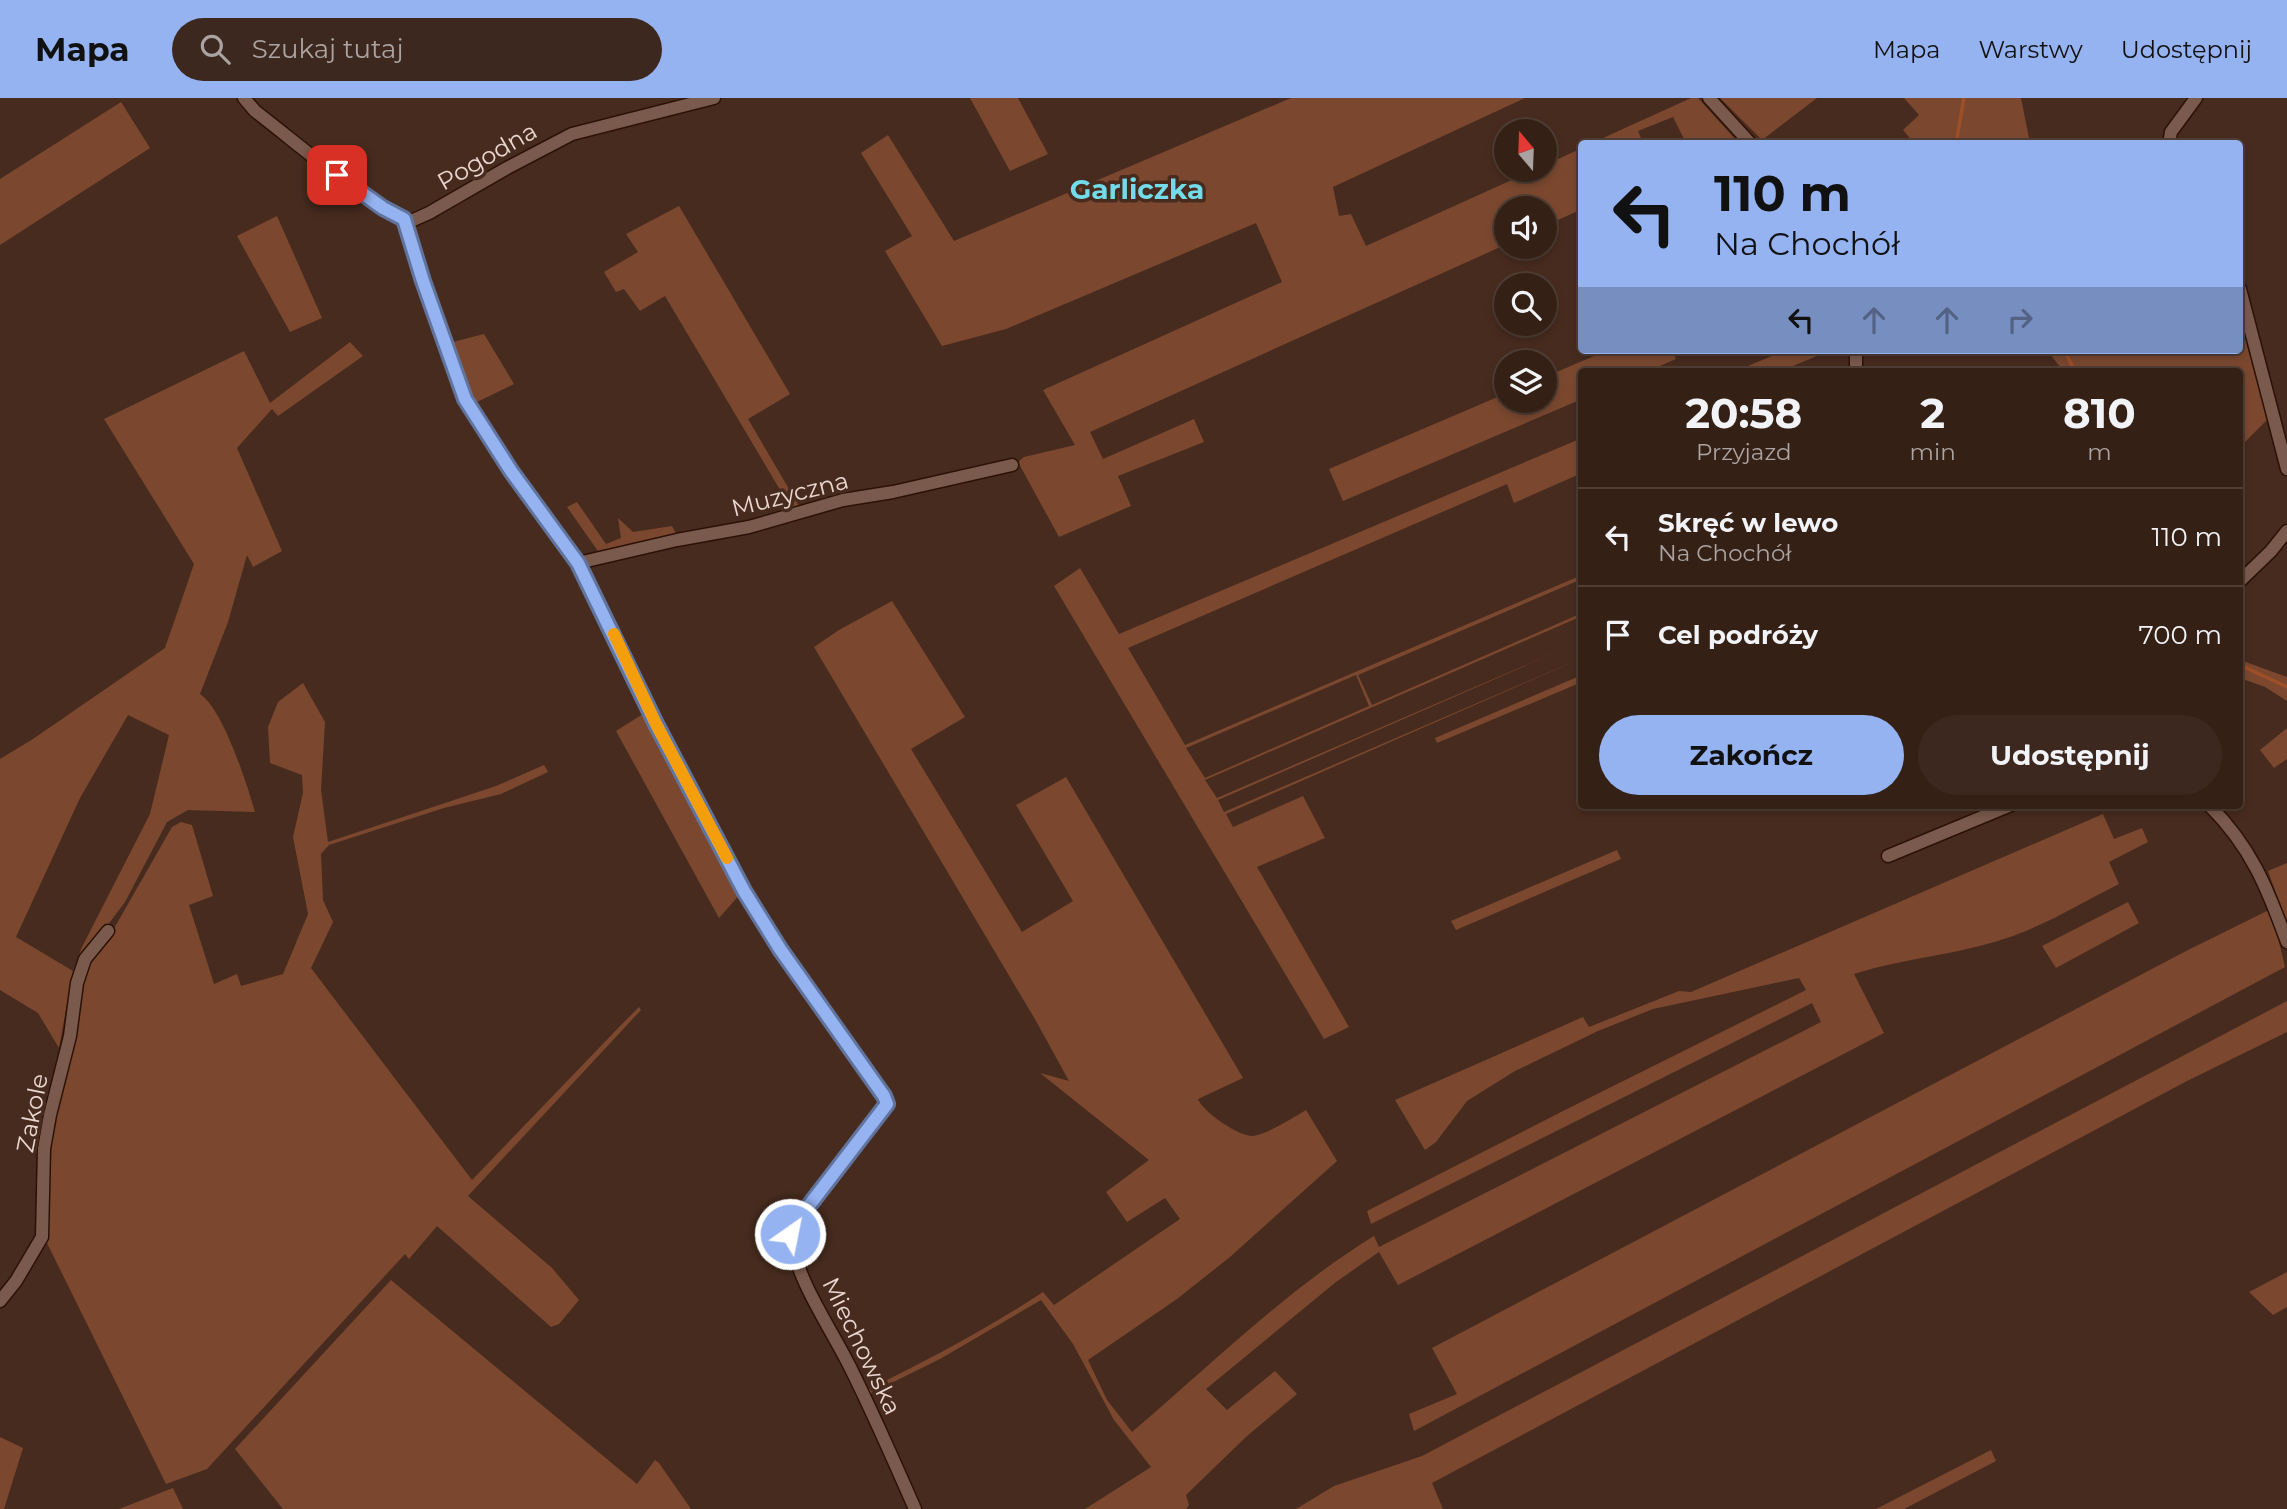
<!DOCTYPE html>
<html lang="pl">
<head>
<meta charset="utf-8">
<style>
	body { margin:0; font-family:Montserrat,sans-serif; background:#3d281f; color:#f1f3f6; height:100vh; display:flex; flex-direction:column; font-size:26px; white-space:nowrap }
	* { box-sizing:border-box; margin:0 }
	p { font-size:23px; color:#aaa3a1 }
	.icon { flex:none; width:38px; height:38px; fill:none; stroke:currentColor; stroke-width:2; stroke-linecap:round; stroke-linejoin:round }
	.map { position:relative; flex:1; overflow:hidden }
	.details { position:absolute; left:1578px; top:270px; width:665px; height:441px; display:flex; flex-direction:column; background:#352016; border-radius:7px; box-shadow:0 4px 10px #0003,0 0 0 2px #4f3e35 }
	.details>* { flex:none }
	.top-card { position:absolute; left:1578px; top:42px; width:665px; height:214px; border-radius:7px; box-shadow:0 4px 10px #0003,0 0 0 2px #4f3e35; background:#95b2f1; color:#111; overflow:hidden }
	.needle { width:46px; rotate:341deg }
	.fabs { position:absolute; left:1494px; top:21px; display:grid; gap:14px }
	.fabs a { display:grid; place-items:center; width:63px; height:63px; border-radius:50%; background:#352016; box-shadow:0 4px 10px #0003,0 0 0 2px #4f3e35; font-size:35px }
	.pin { position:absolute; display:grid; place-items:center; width:60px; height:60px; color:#fff; margin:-30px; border-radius:14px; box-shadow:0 4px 10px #0006 }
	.me { position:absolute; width:77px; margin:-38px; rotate:33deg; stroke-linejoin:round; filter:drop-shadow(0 0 5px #0008) }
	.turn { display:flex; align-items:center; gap:24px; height:147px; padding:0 21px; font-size:32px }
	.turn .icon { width:91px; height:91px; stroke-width:2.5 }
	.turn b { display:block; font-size:49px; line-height:60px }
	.lanes { display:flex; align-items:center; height:66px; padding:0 21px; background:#0003; justify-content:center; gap:35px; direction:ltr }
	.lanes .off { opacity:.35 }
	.eta { display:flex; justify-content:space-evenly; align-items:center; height:119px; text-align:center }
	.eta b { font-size:42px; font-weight:700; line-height:49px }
	.cta { display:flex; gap:14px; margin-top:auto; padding:14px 21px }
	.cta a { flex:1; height:80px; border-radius:42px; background:#95b2f1; color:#111; font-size:28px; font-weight:700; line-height:80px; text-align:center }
	.cta a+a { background:#3d281f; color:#f1f3f6 }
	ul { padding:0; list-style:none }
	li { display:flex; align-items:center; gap:21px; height:98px; padding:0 21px; border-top:2px solid #4f3e35 }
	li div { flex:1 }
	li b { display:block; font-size:26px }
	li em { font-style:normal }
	header { display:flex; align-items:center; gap:42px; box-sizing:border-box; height:98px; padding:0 35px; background:#95b2f1; color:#111 }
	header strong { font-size:33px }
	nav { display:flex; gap:38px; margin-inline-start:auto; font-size:24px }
	.search { width:490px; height:63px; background:#3d281f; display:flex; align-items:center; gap:18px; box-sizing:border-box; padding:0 24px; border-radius:38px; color:#aaa3a1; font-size:26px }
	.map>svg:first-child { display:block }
	.green { fill:#7b482f; fill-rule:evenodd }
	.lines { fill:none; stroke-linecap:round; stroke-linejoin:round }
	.stream { stroke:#9d4f27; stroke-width:3.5 }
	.minor-casing { stroke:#2c1206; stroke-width:15 }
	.minor { stroke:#7a5a4c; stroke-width:12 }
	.route-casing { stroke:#61749d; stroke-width:18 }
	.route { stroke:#95b2f1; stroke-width:12 }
	.slow { stroke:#f59e0b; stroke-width:12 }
	.labels { text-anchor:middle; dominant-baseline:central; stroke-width:7; stroke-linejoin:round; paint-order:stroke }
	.street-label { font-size:24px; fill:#e9d6ce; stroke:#472b1e }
	.quarter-label { font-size:28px; font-weight:bold; fill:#72dceb; stroke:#472b1e }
</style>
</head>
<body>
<header>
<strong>Mapa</strong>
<div class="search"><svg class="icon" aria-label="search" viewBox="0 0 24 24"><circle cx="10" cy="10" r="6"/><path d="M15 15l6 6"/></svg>Szukaj tutaj</div>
<nav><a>Mapa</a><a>Warstwy</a><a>Udostępnij</a></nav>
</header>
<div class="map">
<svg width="2287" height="1411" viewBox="0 0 2287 1411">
	<rect width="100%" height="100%" fill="#472b1e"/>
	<!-- green -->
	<path class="green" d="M970,0H1018L1048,56L1010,73Z
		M1291,0H1525L1333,89L1339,118L1351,116L1366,148L1534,72H1545V67L1582,50V111L1545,128V110H1507V146L1090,334L1103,361L1194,321L1204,344L1118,378L1131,408L1059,439L1018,364L1024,359L1075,347L1043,292L1282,184L1256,125L1006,231L942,248L885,153L912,138L861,55L888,37L954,143Z
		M1691,0H1698L1735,41L1726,45H1686L1673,19L1638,33L1643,45H1592Z
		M1720,0H1817L1762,42Z
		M1904,0H2021L2030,45H1914L1903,32L1919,17Z
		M121,4L150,50L0,147V81Z
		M679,108L790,296L748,321L799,408L792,412L665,198L640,213L624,191L616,194L604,174L638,154L626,136Z
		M277,118L322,220L290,234L237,138Z
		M2240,212L2248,251L2269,320L2240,349V273H2063L2047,252H2240Z
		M484,236L514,286L473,306L449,245Z
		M350,244L363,258L278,318L272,311L237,350L282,453L253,469L247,457L228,524L200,596C223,611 247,686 255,714L188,712L167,724L125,804L73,873L59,950L38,915L0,892V661L33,641L165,550L194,466L104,321L244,253L270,305ZM128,617L169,637L150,716L82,849L73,873L16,839L80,700Z
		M1608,252H1672L1676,261L1648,273H1582V301L1343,403L1329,371L1507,295V303H1545V279Z
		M1786,252H1831L1781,273H1736Z
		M1582,340V375L1514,405L1507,386L1128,550L1185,647L1582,477V481L1358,577L1372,607L1582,515V518L1205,682L1217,700L1582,543L1218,702L1224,714L1582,560L1226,716L1233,729L1303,698L1325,740L1257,769L1349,929L1324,941L1054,488L1080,470L1119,536ZM1356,577L1369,608L1205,680L1186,650Z
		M577,404L606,446L621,440L618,420L633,434L672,428L678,439L600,456L567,409Z
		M892,503L965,619L911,651L1022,834L1073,803L1016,707L1066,679L1243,980L1198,1001C1202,1013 1237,1037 1251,1038C1263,1039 1294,1019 1306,1012L1337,1063L1230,1159L1177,1201L1088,1262L1107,1302L1132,1334C1211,1267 1286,1192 1374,1138L1379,1149L1821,924L1812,905L1371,1126L1367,1113L1563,1013L1806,892L1799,880L1653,911L1598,933L1515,973L1467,1003L1436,1044L1425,1052L1395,1002L1583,919L1589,929L1679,893L1691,894L2103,716L2114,741L2142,730L2148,744L2109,764L2119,786C2083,804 2046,827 2007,840C1957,857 1904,860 1854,876L1884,935L1398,1187L1379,1154L1336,1184L1206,1291L1227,1312L1275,1273L1297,1296L1247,1338L1186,1397L1189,1407L1186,1411H1085L1151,1369L1114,1322L1073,1246L1041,1202L940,1261L867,1297L865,1293C926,1263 986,1232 1043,1194L1054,1207L1180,1121L1165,1100L1127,1124L1106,1094L1149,1062L1040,975L1069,983L1036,923L814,549L839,532Z
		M2240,559L2243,563L2287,579V603L2265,589L2240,580Z
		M1582,577V584L1437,645L1435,640Z
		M303,585L325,624L321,692L328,744L496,688L544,667L548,674L501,696L444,710L329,747L321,756L323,802L333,824L311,870L472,1082L623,925L639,909L641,912L468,1098L552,1170L579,1202L559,1226L551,1229L437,1128L409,1161L405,1156L207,1371L166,1386L47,1145L0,1211V1206L47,1135L52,1030L79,893L88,864L112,834L172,729L181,724L192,727L213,798L189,807L214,886L237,876L241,888L283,876L308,816L293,739L303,695L302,677L270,665L268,629L278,604Z
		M643,616L742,794L719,820L616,633Z
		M2287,630V661L2274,670L2260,652Z
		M1617,752L1621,761L1456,832L1451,823Z
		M2287,765V826L2268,773Z
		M2128,804L2139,825L2056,870L2042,848Z
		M2271,811L2285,869L1414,1333L1409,1316L1457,1296L1432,1250L2188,852Z
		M2287,903V934L2187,983L1432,1385L1443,1411H1296L1334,1388L1422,1358Z
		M2287,1174V1209L2273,1217L2249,1194Z
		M391,1182L637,1386L655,1362L659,1365L691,1411H283L235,1351Z
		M0,1339L23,1350L4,1411H0Z
		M1991,1352L1996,1363L1904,1411H1876Z
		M173,1390L183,1411H119Z"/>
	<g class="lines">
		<!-- stream -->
		<path class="stream" d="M1956,46L1964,0
			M2064,252L2075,273
			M2240,567L2287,589"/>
		<!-- minor casing -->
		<g class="minor-casing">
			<path id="minor" d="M244,0L255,13C303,50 350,92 404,121L423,183L465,301L511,373L578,465L656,626L744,793L780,851L884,998L887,1006L801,1118L790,1137C797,1183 829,1227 850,1269C873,1315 894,1363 915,1411
				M1709,0L1751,46
				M2169,46L2171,34L2196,0
				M404,121L411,123L429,115L507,70L572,36L714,0
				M2240,191L2287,371
				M1856,252V273
				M578,465L677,442L749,429L843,402L893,394L1012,367
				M2240,483L2271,453L2287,433
				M2209,707C2251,749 2267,789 2287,844
				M1888,758L2011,707
				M0,1203L16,1183L42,1139L44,1051L50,1017L70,938L77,885L85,861L108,833"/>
		</g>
		<!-- minor -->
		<use href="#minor" class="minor"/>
	</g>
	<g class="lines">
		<!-- route casing -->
		<g class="route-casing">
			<path id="route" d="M337,77L383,110L404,121L423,183L465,301L511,373L578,465L656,626L744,793L780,851L884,998L887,1006L801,1118L790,1136"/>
		</g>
		<!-- route -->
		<use href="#route" class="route"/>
		<!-- slow -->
		<path class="slow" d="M614,536L656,626L727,760"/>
	</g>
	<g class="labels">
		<!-- street labels -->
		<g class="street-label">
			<text transform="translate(487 58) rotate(-30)">Pogodna</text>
			<text transform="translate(790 396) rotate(-14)">Muzyczna</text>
			<text transform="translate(32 1015) rotate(-79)">Zakole</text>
			<text transform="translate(862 1248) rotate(64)">Miechowska</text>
		</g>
		<!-- quarter labels -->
		<g class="quarter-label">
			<text x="1137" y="91">Garliczka</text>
		</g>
	</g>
</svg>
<div class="fabs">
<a><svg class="needle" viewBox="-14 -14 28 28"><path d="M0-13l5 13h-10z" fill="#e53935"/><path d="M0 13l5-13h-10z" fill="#aaa3a1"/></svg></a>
<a><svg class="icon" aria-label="sound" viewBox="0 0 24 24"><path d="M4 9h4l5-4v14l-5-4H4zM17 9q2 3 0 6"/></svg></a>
<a><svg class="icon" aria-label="search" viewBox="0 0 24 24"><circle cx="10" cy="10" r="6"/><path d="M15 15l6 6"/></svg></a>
<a><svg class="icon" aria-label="layers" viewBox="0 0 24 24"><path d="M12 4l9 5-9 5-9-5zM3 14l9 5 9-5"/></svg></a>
</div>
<div class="pin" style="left:337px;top:77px;background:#d93025"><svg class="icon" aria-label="arrive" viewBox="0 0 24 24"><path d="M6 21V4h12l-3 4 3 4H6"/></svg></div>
<svg class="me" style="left:790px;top:1136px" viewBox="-20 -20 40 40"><circle r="17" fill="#95b2f1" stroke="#fff" stroke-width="3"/><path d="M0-11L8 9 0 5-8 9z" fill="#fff"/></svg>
<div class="top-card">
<div class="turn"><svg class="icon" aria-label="left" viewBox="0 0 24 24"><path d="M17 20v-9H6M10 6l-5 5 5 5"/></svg><div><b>110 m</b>Na Chochół</div></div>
<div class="lanes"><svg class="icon" aria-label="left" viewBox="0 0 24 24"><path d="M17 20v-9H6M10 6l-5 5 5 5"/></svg><svg class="icon off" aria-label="ahead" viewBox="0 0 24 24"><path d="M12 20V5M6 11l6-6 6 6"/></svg><svg class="icon off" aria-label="ahead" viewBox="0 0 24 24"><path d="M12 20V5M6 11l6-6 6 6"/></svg><svg class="icon off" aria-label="right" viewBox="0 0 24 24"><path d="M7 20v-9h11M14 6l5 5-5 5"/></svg></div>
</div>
<section class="details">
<div class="eta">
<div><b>20:58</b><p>Przyjazd</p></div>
<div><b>2</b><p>min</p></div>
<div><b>810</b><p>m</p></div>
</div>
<ul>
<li><svg class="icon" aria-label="left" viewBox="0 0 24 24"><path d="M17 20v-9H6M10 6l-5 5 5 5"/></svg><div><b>Skręć w lewo</b><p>Na Chochół</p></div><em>110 m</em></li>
<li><svg class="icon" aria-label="arrive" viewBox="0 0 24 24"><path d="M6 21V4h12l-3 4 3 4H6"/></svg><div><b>Cel podróży</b></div><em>700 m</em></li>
</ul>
<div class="cta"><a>Zakończ</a><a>Udostępnij</a></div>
</section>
</div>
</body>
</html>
